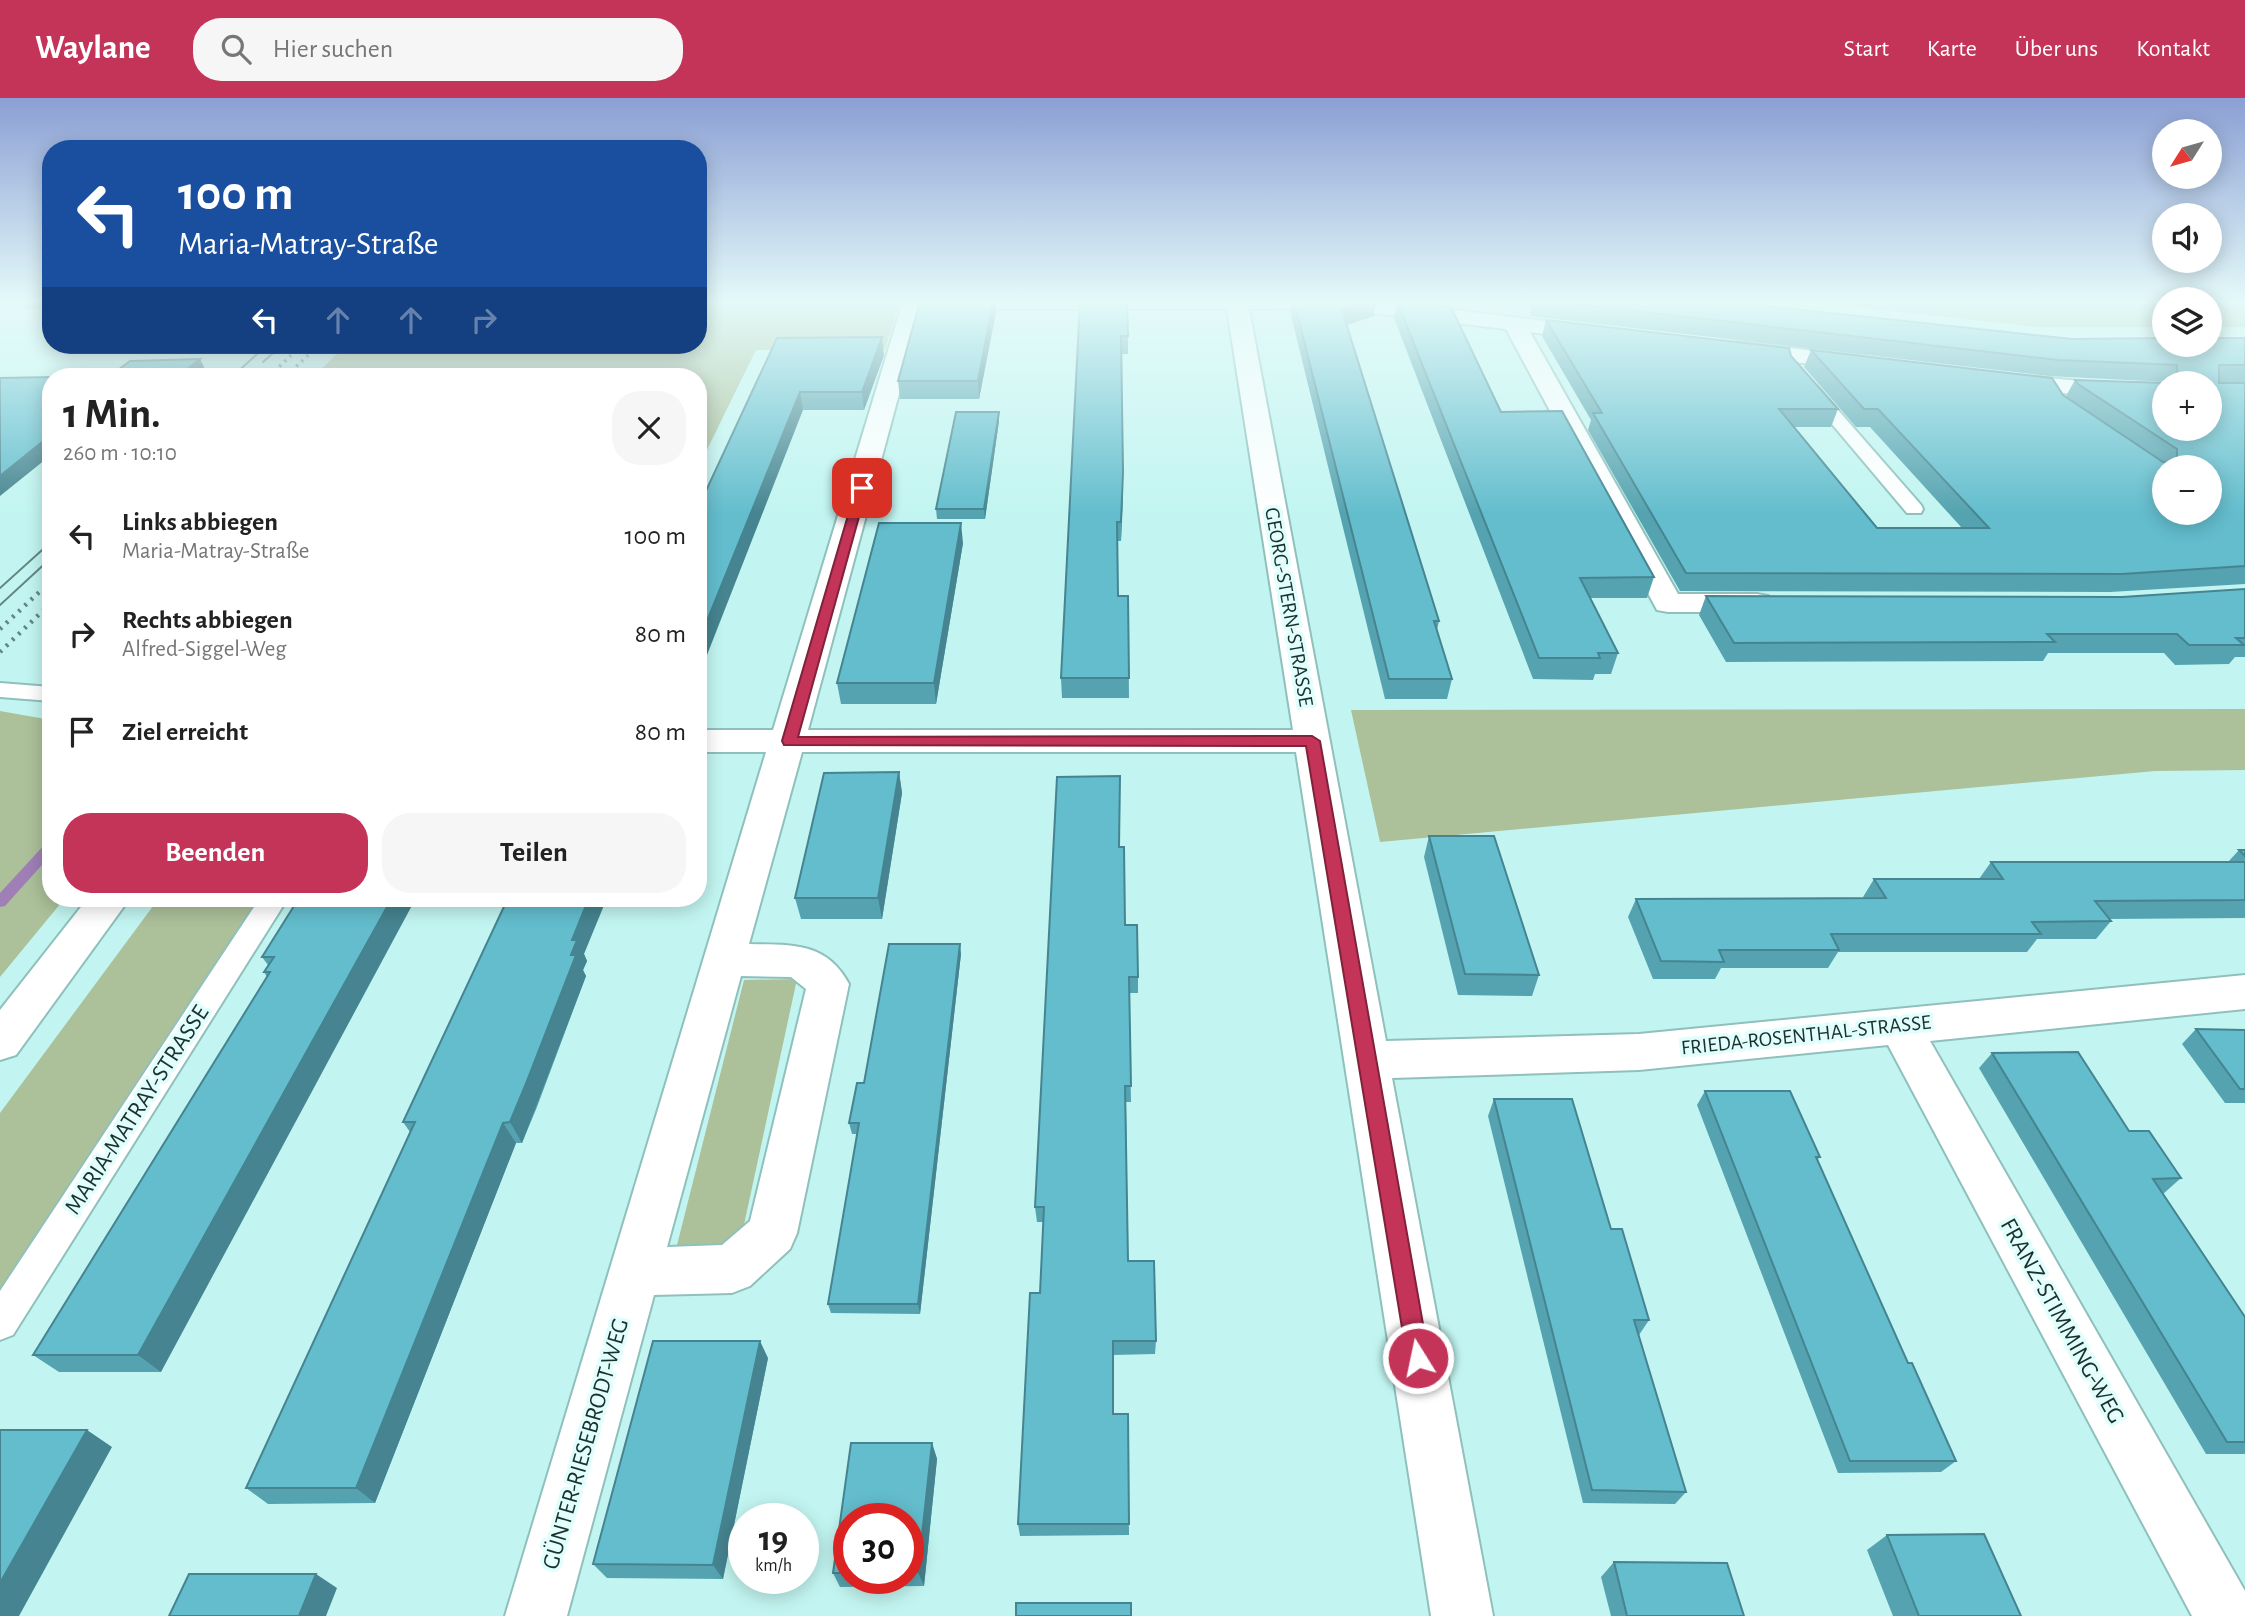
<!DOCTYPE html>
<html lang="de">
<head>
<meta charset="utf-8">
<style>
	body { margin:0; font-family:"Alegreya Sans",sans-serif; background:#f6f6f6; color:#222; height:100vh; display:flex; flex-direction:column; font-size:26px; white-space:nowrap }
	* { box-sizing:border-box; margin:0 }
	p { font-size:23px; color:#767676 }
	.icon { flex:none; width:38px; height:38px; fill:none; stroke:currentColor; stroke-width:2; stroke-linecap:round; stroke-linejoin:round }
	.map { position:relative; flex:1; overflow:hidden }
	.side { position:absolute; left:42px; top:270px; width:665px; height:539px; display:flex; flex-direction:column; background:#fff; border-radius:28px; box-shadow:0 4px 18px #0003 }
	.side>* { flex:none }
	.top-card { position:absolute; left:42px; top:42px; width:665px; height:214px; border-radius:28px; box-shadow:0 4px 18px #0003; background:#1a4fa0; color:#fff; overflow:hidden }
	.needle { width:46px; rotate:233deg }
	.controls { position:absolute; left:2152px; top:21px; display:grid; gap:14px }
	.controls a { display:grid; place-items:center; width:70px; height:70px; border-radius:50%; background:#fff; box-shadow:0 4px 18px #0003; font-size:35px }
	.speed { position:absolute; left:728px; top:1405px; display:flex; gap:14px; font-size:35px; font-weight:700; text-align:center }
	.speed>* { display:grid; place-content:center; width:91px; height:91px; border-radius:50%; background:#fff; box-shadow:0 4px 18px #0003; line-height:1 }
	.speed small { font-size:18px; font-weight:400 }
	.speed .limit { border:10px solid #d22; background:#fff; color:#111 }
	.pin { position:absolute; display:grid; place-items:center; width:60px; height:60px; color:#fff; margin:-30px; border-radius:14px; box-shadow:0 4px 10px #0006 }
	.me { position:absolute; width:77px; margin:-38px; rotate:350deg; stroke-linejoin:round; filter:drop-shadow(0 0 5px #0008) }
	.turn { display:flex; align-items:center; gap:24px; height:147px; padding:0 21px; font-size:32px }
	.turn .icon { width:91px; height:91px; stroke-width:2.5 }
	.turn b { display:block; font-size:49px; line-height:60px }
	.lanes { display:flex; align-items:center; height:66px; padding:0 21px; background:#0003; justify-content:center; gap:35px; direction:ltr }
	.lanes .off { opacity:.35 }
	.round { display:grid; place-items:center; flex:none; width:74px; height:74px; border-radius:28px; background:#f6f6f6 }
	.overview { display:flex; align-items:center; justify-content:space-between; height:119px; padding:0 21px }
	h1 { font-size:42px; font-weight:700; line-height:52px }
	.cta { display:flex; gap:14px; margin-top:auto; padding:14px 21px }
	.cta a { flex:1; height:80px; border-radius:28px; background:#c43459; color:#fff; font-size:28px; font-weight:700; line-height:80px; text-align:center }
	.cta a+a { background:#f6f6f6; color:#222 }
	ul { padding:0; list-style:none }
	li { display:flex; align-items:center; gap:21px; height:98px; padding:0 21px }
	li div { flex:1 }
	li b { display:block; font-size:26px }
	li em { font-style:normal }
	header { display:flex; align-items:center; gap:42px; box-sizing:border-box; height:98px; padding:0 35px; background:#c43459; color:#fff }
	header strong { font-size:33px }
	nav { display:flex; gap:38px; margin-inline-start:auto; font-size:24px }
	.search { width:490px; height:63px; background:#f6f6f6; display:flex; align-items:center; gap:18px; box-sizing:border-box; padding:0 24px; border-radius:28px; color:#767676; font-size:26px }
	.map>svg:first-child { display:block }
	.green { fill:#acc09a }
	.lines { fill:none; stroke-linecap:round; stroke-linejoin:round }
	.stream { fill:#a07fb7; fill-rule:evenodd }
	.service-casing { stroke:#8fc0bc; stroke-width:4 }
	.minor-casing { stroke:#8fc0bc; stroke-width:4 }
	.service { fill:#fff; fill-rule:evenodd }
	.minor { fill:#fff; fill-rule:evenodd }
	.tram { stroke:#648683; stroke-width:2 }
	.rail-far1 { stroke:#648683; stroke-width:3.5; stroke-dasharray:2.5 4.5; stroke-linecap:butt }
	.rail { stroke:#648683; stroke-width:4.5; stroke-dasharray:2.5 6; stroke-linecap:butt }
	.wall { fill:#55a3b0; fill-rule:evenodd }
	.shaded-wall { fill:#458490 }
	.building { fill:#63bdcd; stroke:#458490; stroke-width:2; fill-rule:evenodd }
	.route { fill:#c43459; stroke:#7f223a; stroke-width:2 }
	.labels { text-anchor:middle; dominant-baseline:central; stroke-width:7; stroke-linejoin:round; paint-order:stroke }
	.street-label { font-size:21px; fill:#1c302e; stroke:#e0fefc }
	.near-street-label { font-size:24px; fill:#1c302e; stroke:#e0fefc }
</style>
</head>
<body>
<header>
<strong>Waylane</strong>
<div class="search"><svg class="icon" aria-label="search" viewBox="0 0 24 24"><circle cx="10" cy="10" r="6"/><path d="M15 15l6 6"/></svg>Hier suchen</div>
<nav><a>Start</a><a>Karte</a><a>Über uns</a><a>Kontakt</a></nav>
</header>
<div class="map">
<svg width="2245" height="1518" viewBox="0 0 2245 1518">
	<rect width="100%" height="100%" fill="#c2f5f1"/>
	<!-- green -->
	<path class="green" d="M698,203H900L885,251L756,252L698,370V278H314L346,247H698Z
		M1801,203H2165V229H2037Z
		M2210,203H2245V229H2210Z
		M2245,611V672L2155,673L1380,744L1351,612Z
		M0,613L51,622V800H65L0,879Z
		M159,800H271L0,1215V1015Z
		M797,881L739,1150L676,1151L744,882Z"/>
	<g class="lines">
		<!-- stream -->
		<path class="stream" d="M51,743V757L5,808L0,809V795L46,745Z"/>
		<!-- service casing -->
		<g class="service-casing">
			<path id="service" d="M1811,286L1817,288L1921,407L1923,411L1921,415H1907L1805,294L1803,291L1805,288Z
				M0,585L51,589V603L0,599Z
				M260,800H288L13,1237L0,1242V1193Z"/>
		</g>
		<!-- minor casing -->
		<g class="minor-casing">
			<path id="minor" d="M903,203H1382L1602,230L1605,235L1602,240L1594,242L1530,234L1678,496H1757L1768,498L1772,505L1768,512L1757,514H1668L1657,512L1506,231L1332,210L1249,211L1386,943L1639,936L2245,877V911L1930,943L2245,1493V1518H2192L1888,947L1639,972L1392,980L1493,1518H1431L1296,654H802L749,846C791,847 826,843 849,886L797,1135L790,1151L750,1188L732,1195L654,1197L567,1518H505L766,654H698V632H773ZM922,211H1227L1293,632H808ZM741,878L791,879L806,891L750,1123L722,1147L667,1149Z
				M1738,244L1859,258L1867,260L1871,265L1867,270L1859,272L1730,256L1727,251L1730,246Z
				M2005,276L2101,285L2165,286V300L2101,299L1997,288L1993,283L1997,278Z
				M88,800H130L16,957L0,962V912Z"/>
		</g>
		<!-- service -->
		<use href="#service" class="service"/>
		<!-- minor -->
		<use href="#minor" class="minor"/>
		<!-- tram -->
		<path class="tram" d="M263,264L282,247
			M233,278L267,247
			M0,490L51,444
			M0,507L51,460"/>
		<!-- rail-far1 -->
		<path class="rail-far1" d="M269,278L302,247
			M286,278L319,247"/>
		<!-- rail -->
		<path class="rail" d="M0,531L51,483
			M0,554L51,505"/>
	</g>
	<!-- wall -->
	<path class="wall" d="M21,203H51V211H26Z
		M1080,203L1128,238V256H1122L1123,393L1121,443H1117L1118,498H1128L1129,600H1062L1061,580Z
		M1291,203H1376L1374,218L1347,227L1439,523L1437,532L1452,581L1447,601H1385L1290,213Z
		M1397,203L1501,314L1654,479L1647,500H1590L1618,555L1611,576H1595L1593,582L1533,581L1394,220Z
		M1408,203H1439L1438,207Z
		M1532,203H1721L2072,241L2245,240V284H2219L2245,285V486L2110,494L1680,493L1588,332L1591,322L1542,238L1546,222L1791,258L1838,311L1831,329H1793L1877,430H1962L1870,329H1856L1804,269L1811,252L2063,297L2067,300L2066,298L2075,282L2167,285V284L2049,278L1530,218Z
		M996,214L979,301H900L898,283Z
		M777,240L884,257L864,312H803Z
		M999,314V323L985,421H937L936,411Z
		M963,445L936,606H841L837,585Z
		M2245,491V559H2235L2229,566L2175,567L2164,555H2048L2043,563L1726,564L1699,517L1706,498L2122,499Z
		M899,674L902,695L882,821H801L795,800Z
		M1429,738L1539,877L1532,898L1458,897L1424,759Z
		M1119,749L1125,827L1138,879V895H1129L1131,1004H1126L1128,1163L1156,1243L1155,1256L1113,1257V1316H1128L1129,1437L1020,1438L1018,1426L1040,1195L1044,1124H1037L1035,1109Z
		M2239,752L2245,758V820L2108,821L2111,823L2096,841H2037L2027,854H1838L1828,870H1721L1715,881H1653L1628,819L1636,801L1864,800L1863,799L1874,781H1979L1991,764H2228Z
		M299,800L161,1274H59L33,1257L267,879L264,874L268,867L262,859Z
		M584,856L587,863L583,872L586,878L537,1009L522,1045H516L375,1405L268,1406L246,1390L410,1034L403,1024Z
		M961,856L920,1216L831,1215L828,1206L857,1036H852L849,1025L864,985Z
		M2196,931L2245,932V1005H2225L2182,946Z
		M1992,955L2129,1033L2181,1080L2163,1096L2245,1219V1356H2206L1979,970Z
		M1705,993L1820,1059L1817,1062L1908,1265L1956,1363L1941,1374L1838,1375L1697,1007Z
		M1494,1001L1611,1131L1649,1222L1639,1237L1686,1394L1675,1406L1583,1405L1488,1018Z
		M768,1260L723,1481L607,1480L593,1466Z
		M851,1345H932L937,1361L924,1488L840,1489L833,1475ZM849,1421H908V1480H849Z
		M1887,1437L2021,1518H1893L1867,1452Z
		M1614,1464L1744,1518H1611L1601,1479Z"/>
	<!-- shaded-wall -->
	<path class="shaded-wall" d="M993,203H995L996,214L979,301L978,283Z
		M1368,203H1376L1374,218L1340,229L1342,212Z
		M882,239L884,257L864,312L862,294Z
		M200,261L206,273L200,278H179Z
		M800,294L803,312L698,580V545Z
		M999,314V323L985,421L984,411Z
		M47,340L51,346V357L0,398V378Z
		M1123,374V393L1121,443V424Z
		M961,425L963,445L936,606L934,585Z
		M899,674L902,695L882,821L878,800Z
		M392,800H416L161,1274L138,1257Z
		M589,800H607L584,856L587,863L583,872L586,878L522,1045L510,1024L571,857L572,842Z
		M960,846L961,856L920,1216L918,1206Z
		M503,1025L516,1045L375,1405L356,1390Z
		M760,1243L768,1260L723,1481L713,1467Z
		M87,1332L112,1349L19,1518H0V1485Z
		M932,1345L937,1361L924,1488L918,1474Z
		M316,1476L337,1490L326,1518H299Z"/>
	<!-- building -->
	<path class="building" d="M920,203H993L978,283H898Z
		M1080,203H1127L1128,238H1121L1123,374L1121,424H1117L1118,498H1128L1129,580H1061Z
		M1294,203H1368L1342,212L1439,523H1434L1452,581H1389Z
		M1397,203L1451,209L1501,314L1562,313L1654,479L1580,480L1618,555H1598L1600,560H1539Z
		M1548,203H1721L2072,241L2165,240V247H2210V240H2245V267H2219V285H2245V468L2122,476L1686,475L1593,315H1602L1546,222L1789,250L1791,258L1838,311H1779L1877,430H1989L1878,311H1864L1811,252L2052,280L2063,297L2163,364L2177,363V351L2078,286L2075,282L2165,285V331H2210V285H2176L2178,283L2177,267L2058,262ZM2165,369H2210V415H2165Z
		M882,239L862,294H800L698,545V410L777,240Z
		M200,261L179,278H110L130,263Z
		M51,279V340H47L0,378V280Z
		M956,314H999L984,411H936Z
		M879,425H961L934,585H837Z
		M2245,491V540H2236L2244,547H2189L2177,536H2047L2055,544L1734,545L1706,498L2122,499Z
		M899,674L878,800H795L824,675Z
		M1120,678L1119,749H1124L1125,827H1137L1138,879H1129L1131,988H1125L1128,1163H1154L1156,1243H1113V1316H1128L1129,1426H1018L1030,1195H1040L1044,1109H1035L1057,679Z
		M1429,738H1494L1539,877L1465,876Z
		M2239,752H2245V758Z
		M1991,764H2245V802L2095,803L2111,823L2032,824L2041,836H1831L1839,852H1719L1724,864L1661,863L1636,801L1886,800L1874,781H2003Z
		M299,800H392L138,1257H33L270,874H264L274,859H262Z
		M508,800H589L572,842H577L571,857H576L525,988L510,1024L503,1025L356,1390H246L415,1024H403Z
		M889,846H960L918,1206H828L859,1025H849L857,985H864Z
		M2196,931L2245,932V991H2240Z
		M2078,954L2129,1033H2149L2181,1080L2153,1081L2245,1219V1344H2227L1992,955Z
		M1705,993H1790L1820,1059H1816L1908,1265H1912L1956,1363H1850Z
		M1494,1001H1572L1611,1131H1622L1649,1222H1634L1686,1394L1592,1392Z
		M653,1243H760L713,1467L593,1466Z
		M0,1332H87L0,1485Z
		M851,1345H932L918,1474H908V1421H849V1475H833Z
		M1984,1436L2021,1518H1919L1887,1437Z
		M1614,1464L1727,1465L1744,1518H1627Z
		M189,1476H316L299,1518H169Z
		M1016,1505H1131V1518H1016Z"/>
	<!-- sky -->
	<linearGradient id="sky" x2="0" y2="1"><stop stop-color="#8b9fd4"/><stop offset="0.49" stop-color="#e4faf9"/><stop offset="1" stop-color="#e4faf9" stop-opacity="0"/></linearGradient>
	<rect width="2245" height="416" fill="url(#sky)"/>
	<!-- route -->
	<path class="route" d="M862,387L867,390L798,639L1312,638L1320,643L1429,1260L1426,1268L1418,1271L1410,1268L1407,1260L1306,648L784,647L782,643L856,390Z"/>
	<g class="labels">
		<!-- street labels -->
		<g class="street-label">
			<text transform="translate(1289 509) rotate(80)">GEORG-STERN-STRASSE</text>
			<text transform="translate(1806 937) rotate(-6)">FRIEDA-ROSENTHAL-STRASSE</text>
		</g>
		<!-- near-street labels -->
		<g class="near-street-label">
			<text transform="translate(137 1012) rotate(-57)">MARIA-MATRAY-STRASSE</text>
			<text transform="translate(2062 1223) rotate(61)">FRANZ-STIMMING-WEG</text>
			<text transform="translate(586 1346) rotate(-74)">GÜNTER-RIESEBRODT-WEG</text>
		</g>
	</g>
</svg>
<div class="controls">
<a><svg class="needle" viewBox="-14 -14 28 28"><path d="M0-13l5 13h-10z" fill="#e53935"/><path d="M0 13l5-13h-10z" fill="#767676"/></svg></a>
<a><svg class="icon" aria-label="sound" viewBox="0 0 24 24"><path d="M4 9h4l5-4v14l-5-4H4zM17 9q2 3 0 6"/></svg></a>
<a><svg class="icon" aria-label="layers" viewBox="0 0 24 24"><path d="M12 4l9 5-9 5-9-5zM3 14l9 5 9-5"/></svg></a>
<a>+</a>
<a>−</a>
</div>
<div class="speed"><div>19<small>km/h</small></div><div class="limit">30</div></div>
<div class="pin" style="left:862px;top:390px;background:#d93025"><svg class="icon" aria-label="arrive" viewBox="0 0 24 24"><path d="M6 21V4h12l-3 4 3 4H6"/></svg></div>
<svg class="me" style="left:1418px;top:1260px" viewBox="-20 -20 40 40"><circle r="17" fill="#c43459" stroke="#fff" stroke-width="3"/><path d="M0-11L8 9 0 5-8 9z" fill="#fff"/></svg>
<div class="top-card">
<div class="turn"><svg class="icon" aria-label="left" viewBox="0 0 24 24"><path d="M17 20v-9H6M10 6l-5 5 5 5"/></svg><div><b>100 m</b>Maria-Matray-Straße</div></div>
<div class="lanes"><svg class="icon" aria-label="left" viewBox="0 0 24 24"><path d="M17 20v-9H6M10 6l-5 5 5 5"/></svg><svg class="icon off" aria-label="ahead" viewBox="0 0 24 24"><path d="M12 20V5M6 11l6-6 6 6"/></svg><svg class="icon off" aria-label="ahead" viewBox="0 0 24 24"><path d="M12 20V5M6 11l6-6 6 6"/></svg><svg class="icon off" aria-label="right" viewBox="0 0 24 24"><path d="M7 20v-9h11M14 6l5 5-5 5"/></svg></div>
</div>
<section class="side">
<div class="overview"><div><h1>1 Min.</h1><p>260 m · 10:10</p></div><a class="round"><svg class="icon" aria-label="close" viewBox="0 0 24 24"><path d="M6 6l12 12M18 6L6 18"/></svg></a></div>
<ul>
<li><svg class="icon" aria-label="left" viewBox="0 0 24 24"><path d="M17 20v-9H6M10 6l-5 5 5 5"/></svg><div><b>Links abbiegen</b><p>Maria-Matray-Straße</p></div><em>100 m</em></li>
<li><svg class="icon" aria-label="right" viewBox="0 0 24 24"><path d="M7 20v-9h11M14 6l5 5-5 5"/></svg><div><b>Rechts abbiegen</b><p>Alfred-Siggel-Weg</p></div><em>80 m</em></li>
<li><svg class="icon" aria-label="arrive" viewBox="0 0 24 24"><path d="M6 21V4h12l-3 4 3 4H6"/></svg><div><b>Ziel erreicht</b></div><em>80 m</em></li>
</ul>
<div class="cta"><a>Beenden</a><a>Teilen</a></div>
</section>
</div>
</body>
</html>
